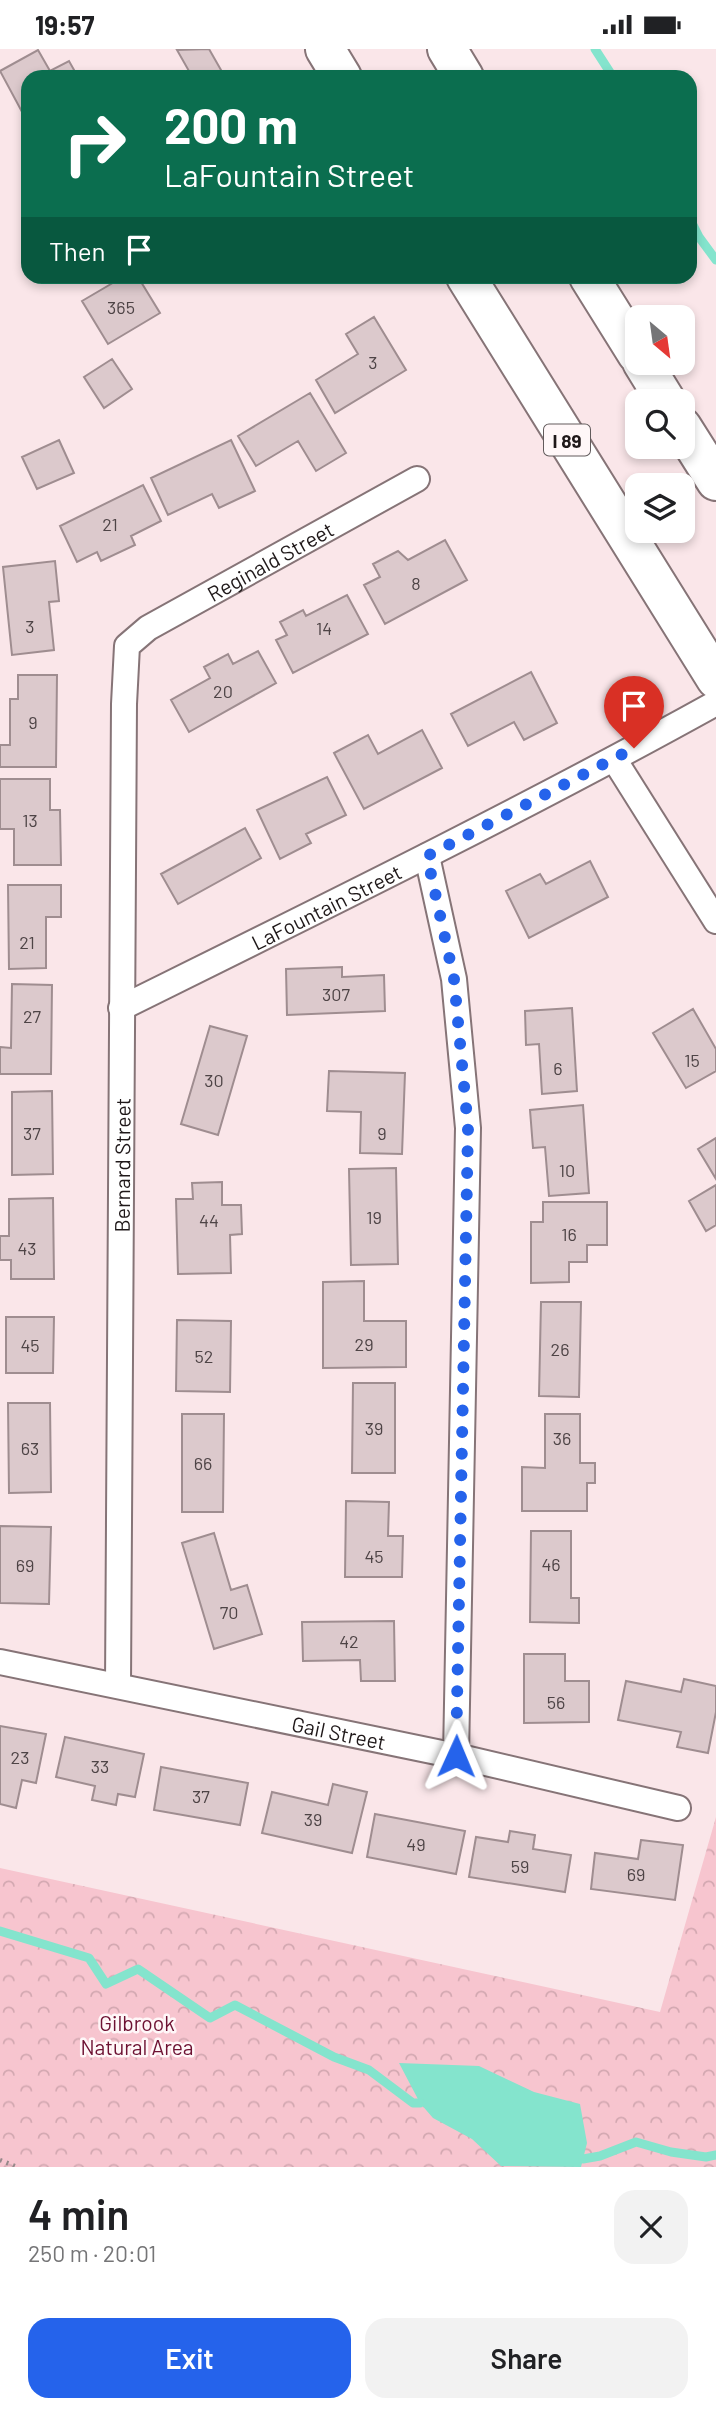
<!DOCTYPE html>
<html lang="en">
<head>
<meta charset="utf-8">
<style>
	body { margin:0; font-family:Barlow,sans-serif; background:#f2f2f2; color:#202124; height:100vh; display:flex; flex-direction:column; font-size:26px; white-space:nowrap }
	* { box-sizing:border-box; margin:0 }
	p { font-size:23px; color:#757577 }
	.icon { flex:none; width:38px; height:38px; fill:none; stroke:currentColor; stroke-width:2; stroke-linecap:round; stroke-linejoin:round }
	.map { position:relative; height:2118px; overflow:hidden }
	.panel { display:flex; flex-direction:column; background:#fff; flex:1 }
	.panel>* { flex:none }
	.hud { position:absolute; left:21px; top:21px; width:676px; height:214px; border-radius:21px; box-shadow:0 4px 10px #0003; background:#0b6e4f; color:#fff; overflow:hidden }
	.needle { width:46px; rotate:151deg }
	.tools { position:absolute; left:625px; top:256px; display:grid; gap:14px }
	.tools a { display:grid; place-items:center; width:70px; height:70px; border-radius:14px; background:#fff; box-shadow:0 4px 10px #0003; font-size:35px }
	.pin { position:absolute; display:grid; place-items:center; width:60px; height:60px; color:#fff; margin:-72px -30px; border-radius:50% 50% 50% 0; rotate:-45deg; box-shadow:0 0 7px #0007 }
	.pin .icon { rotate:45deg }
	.me { position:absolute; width:77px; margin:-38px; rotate:1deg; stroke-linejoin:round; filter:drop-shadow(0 0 5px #0008) }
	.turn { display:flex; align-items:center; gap:24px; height:147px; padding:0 28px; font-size:32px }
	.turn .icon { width:91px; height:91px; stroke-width:2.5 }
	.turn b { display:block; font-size:49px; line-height:60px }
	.then { display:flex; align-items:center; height:66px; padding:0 28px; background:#0003; gap:14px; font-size:26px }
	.round { display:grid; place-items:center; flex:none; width:74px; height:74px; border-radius:21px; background:#f2f2f2 }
	.head { display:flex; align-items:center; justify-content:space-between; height:119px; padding:0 28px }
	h1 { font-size:42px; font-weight:600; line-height:52px }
	.cta { display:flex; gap:14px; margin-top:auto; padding:14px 28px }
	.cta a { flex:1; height:80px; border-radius:21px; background:#2563eb; color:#fff; font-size:28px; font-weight:600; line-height:80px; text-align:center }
	.cta a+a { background:#f2f2f2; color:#202124 }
	.status { display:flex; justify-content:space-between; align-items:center; height:49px; padding:0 35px; background:#fff; direction:ltr }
	.status svg { height:19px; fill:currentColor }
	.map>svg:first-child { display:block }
	.forest { fill:url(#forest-crowns) }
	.water { fill:#84e4cd }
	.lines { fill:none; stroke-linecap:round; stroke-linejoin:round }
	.stream { stroke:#84e4cd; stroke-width:9 }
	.building { fill:#dcc9cc; stroke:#9f8d90; stroke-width:2 }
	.street-casing { stroke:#867477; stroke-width:28 }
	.highway-casing { stroke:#867477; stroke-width:42 }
	.path { stroke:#96888a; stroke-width:4.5; stroke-dasharray:2 5; stroke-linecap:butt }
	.street { stroke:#fff; stroke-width:24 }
	.highway { stroke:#fff; stroke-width:38 }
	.route { stroke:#2563eb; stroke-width:12; stroke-dasharray:0 21.6 }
	.labels { text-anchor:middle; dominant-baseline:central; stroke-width:5; stroke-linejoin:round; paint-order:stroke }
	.number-label { font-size:18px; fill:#4e4446 }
	.shield { fill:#fff7f8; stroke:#625b5c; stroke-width:2 }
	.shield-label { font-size:19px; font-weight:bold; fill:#1f1819 }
	.street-label { font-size:21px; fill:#1f1819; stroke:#fff7f8 }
	.park-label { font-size:21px; fill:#6d1132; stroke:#fff7f8 }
</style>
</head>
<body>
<div class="status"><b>19:57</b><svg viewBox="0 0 49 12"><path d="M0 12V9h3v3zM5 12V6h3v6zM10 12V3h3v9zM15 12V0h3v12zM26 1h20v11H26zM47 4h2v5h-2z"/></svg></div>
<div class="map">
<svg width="716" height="2118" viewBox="0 0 716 2118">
	<defs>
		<pattern id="forest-crowns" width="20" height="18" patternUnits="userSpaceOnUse" patternTransform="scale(1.75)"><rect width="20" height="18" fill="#f7c5cf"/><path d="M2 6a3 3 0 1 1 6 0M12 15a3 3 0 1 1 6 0" fill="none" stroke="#d3a8b1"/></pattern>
	</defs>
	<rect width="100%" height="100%" fill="#fae6e9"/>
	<!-- forest -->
	<path class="forest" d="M716,1768V2118H0V1819L660,1963Z"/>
	<!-- water -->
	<path class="water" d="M399,2014L479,2017L534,2043L580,2055L587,2094L581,2118L501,2117L472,2090L433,2069L420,2054Z"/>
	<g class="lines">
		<!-- stream -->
		<path class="stream" d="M595,0L613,28
			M690,170L699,188L716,211
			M0,1882L89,1909L106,1935L138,1920L210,1969L235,1956L334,2008L369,2021L413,2054H420
			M583,2110L600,2107L636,2093L671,2103L706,2108L716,2106"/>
	</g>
	<!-- building -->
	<path class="building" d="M209,0L225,28H178L189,22L177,1Z
		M38,1L50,22L69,12L78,28H28V74L0,22Z
		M123,228H138L160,264L108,295L82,252Z
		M374,268L406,321L335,364L316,331L358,305L346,285Z
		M112,310L132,340L104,359L84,328Z
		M310,344L346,404L316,422L298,392L256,417L238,387Z
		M59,391L74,424L37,440L22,408Z
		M231,391L255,442L219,459L212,445L168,466L151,429Z
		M143,436L161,472L131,487L135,496L101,512L97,503L77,513L60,477Z
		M445,491L467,531L385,575L364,536L380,528L373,515L398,502L408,511Z
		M55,512L59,552L49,553L54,601L12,606L3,518Z
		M347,546L368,585L293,624L276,591L287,586L280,573L303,561L306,567Z
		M258,602L276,634L189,683L171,651L210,629L204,618L228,605L233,615Z
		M531,623L557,674L524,691L514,673L468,697L451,665Z
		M18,626H57L56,718H0V696H10V650H18Z
		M422,681L442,719L364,760L334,704L368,686L378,705Z
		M327,728L346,766L306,785L311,794L280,810L257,761Z
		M0,730H50V761H60L61,816H14V780H0Z
		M245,779L261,809L178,855L161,825Z
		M590,812L608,848L529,889L506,842L540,825L546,835Z
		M8,836H61V868H46V919L9,920Z
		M342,918V928L384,926L385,962L287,966L286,920Z
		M12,935L52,936L51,1025H0V998L11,999Z
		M572,959L577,1042L542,1045L539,995L526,996L525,962Z
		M693,960L716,1000V1022L686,1039L653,984Z
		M210,977L247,987L218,1086L181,1075Z
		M329,1022L405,1024L402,1105L360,1104L361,1063L327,1062Z
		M52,1042L53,1125L12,1126V1043Z
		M583,1056L589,1144L549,1147L545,1098L533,1099L530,1061Z
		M716,1089V1130L698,1100Z
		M396,1119L398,1215L351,1216L349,1120Z
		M222,1133V1156H241L242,1185L230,1186L231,1224L178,1225L176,1150H193L192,1134Z
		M716,1136V1176L706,1182L689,1152Z
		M53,1149L54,1230H11V1211H0V1187H9V1150Z
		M543,1153H607V1196H587V1213H569V1233L531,1234V1173H543Z
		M364,1232V1272H406V1318L323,1319V1233Z
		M541,1253H581L579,1348L539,1347Z
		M6,1268H54L53,1324H6Z
		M177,1271L231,1272L230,1343L176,1342Z
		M353,1334H395V1424H352Z
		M8,1354H50L51,1443L9,1444Z
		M182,1365H224L223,1463H182Z
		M545,1365H580V1414H595V1434H587V1462H522V1418L545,1419Z
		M346,1452L389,1453L388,1487H403L402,1528H345Z
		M0,1477L51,1478L49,1555L0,1554Z
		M531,1482H571V1549H579V1574L530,1573Z
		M214,1484L231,1541L247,1536L262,1585L214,1600L182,1494Z
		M394,1572L395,1632H361L360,1611L303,1612L302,1573Z
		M524,1605H565V1632H589V1673L524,1674Z
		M684,1630L716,1637V1663L708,1704L677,1698L681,1683L618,1671L626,1632L681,1643Z
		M0,1677L46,1685L36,1734L22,1731L16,1759L0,1755Z
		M65,1688L144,1705L135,1748L118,1745L116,1756L92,1751L95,1737L56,1728Z
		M161,1718L248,1734L240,1776L154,1761Z
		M333,1735L367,1743L352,1804L262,1784L272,1743L328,1756Z
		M375,1765L465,1782L456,1825L367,1808Z
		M510,1782L535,1786L533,1800L571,1806L565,1843L469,1828L476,1788L508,1793Z
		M641,1791L683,1796L675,1851L591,1840L595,1804L638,1810Z"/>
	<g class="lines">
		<!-- street casing -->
		<g class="street-casing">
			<g id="street">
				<path d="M614,710L716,872"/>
				<path d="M427,807L454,930L468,1079L456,1707"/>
				<path id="s1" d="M121,959C321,860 521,762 716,654"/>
				<path id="s2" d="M0,1613L456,1707L678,1759"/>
				<path id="s3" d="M118,1636L124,655L127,597L148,579L417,430"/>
			</g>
		</g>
		<!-- highway casing -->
		<g class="highway-casing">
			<path id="highway" d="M325,0L342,28
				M447,0L464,28
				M466,228L716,630
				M589,228L637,305
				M642,313L666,352
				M682,378L716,432"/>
		</g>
		<!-- path -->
		<path class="path" d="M0,2111L17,2118"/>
		<!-- street -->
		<use href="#street" class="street"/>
		<!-- highway -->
		<use href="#highway" class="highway"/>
	</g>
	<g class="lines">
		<!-- route -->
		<path class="route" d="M456,1707L468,1079L454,930L427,807L634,699"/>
	</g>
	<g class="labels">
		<!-- number labels -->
		<g class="number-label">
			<text x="121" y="258">365</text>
			<text x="373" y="313">3</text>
			<text x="110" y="475">21</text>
			<text x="416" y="534">8</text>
			<text x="30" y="577">3</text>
			<text x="324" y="579">14</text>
			<text x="223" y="642">20</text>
			<text x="33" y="673">9</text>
			<text x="30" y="771">13</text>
			<text x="27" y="893">21</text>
			<text x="336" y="945">307</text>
			<text x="32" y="967">27</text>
			<text x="692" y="1011">15</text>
			<text x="558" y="1019">6</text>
			<text x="214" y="1031">30</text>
			<text x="32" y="1084">37</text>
			<text x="382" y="1084">9</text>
			<text x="567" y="1121">10</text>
			<text x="374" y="1168">19</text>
			<text x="209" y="1171">44</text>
			<text x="569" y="1185">16</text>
			<text x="27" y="1199">43</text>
			<text x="364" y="1295">29</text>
			<text x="30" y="1296">45</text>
			<text x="560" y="1300">26</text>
			<text x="204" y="1307">52</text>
			<text x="374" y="1379">39</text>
			<text x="562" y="1389">36</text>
			<text x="30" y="1399">63</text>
			<text x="203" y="1414">66</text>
			<text x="374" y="1507">45</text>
			<text x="551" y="1515">46</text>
			<text x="25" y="1516">69</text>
			<text x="229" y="1563">70</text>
			<text x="349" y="1592">42</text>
			<text x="556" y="1653">56</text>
			<text x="20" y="1708">23</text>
			<text x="100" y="1717">33</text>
			<text x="201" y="1747">37</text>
			<text x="313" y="1770">39</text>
			<text x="416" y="1795">49</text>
			<text x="520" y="1817">59</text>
			<text x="636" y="1825">69</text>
		</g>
		<!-- shield labels -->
		<rect class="shield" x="544" y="375.5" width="46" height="31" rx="5"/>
		<g class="shield-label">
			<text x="567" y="391">I 89</text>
		</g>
		<!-- street labels -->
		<g class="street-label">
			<text stroke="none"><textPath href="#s3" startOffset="1206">Reginald Street</textPath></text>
			<text stroke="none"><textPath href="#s1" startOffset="229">LaFountain Street</textPath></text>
			<text stroke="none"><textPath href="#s3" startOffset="520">Bernard Street</textPath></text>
			<text stroke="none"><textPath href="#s2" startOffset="346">Gail Street</textPath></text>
		</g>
		<!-- park labels -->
		<g class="park-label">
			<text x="137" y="1973">Gilbrook<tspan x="137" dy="24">Natural Area</tspan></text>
		</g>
	</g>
</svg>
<div class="tools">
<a><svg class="needle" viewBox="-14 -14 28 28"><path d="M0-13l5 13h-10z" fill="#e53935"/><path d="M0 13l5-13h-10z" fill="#757577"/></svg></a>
<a><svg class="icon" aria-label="search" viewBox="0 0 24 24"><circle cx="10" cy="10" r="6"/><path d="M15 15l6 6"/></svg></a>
<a><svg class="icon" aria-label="layers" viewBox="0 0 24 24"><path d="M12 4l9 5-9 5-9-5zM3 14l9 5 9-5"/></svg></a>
</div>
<div class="pin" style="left:634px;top:699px;background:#d93025"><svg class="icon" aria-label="arrive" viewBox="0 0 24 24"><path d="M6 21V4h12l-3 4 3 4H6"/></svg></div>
<svg class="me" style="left:456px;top:1707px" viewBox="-20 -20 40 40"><path d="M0-17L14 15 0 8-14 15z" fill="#2563eb" stroke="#fff" stroke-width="4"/></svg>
<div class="hud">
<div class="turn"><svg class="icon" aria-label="right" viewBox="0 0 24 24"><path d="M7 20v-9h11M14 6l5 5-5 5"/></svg><div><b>200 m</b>LaFountain Street</div></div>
<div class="then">Then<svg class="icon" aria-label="arrive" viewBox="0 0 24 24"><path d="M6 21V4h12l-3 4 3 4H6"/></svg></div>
</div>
</div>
<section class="panel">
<div class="head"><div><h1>4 min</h1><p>250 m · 20:01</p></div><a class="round"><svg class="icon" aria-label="close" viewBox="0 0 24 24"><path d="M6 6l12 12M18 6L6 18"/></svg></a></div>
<div class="cta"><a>Exit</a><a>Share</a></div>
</section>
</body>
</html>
